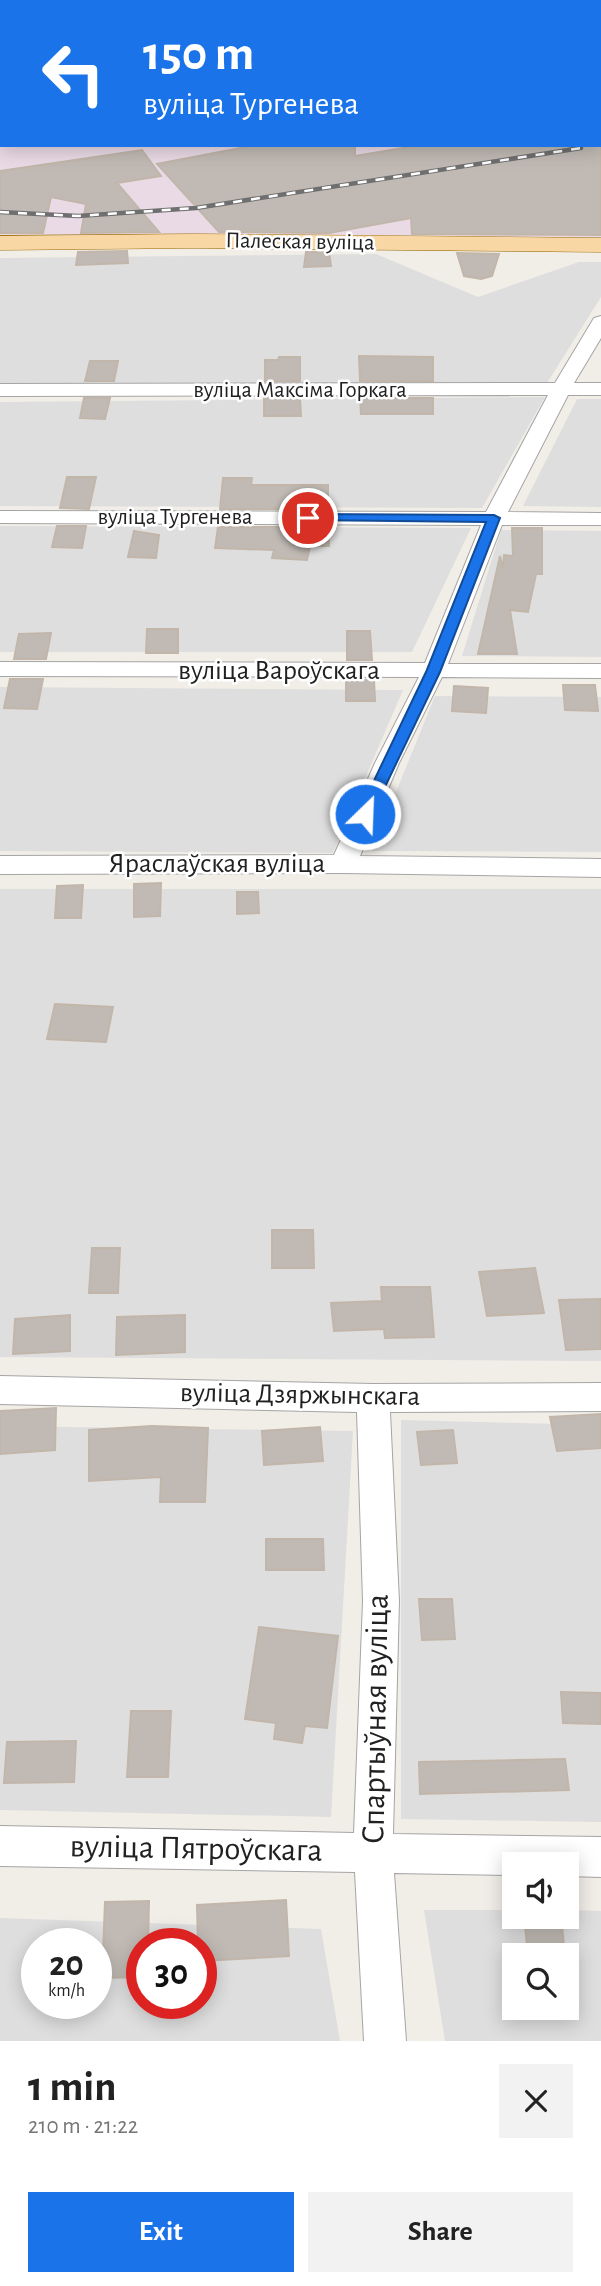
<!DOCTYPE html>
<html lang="en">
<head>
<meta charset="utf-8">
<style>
	body { margin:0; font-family:"Alegreya Sans",sans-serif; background:#f2f2f2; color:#222; height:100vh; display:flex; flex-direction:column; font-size:26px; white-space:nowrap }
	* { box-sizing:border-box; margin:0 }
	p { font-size:23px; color:#767676 }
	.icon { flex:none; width:38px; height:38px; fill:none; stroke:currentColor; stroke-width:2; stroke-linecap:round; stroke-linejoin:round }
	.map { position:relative; height:2041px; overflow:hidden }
	.panel { display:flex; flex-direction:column; background:#fff; flex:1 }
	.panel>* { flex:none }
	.banner { position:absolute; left:0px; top:0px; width:602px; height:147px; box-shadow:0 4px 18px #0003; background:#1a73e8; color:#fff; overflow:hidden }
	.controls { position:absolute; left:502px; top:1852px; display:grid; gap:14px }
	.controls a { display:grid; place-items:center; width:77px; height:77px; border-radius:0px; background:#fff; box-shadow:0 4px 18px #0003; font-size:35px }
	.speed { position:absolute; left:21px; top:1928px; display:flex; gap:14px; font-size:35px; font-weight:700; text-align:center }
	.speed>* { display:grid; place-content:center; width:91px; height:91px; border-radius:50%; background:#fff; box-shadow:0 4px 18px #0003; line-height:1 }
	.speed small { font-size:18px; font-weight:400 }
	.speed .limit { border:10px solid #d22; background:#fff; color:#111 }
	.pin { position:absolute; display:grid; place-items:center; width:60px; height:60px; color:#fff; margin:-30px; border:4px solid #fff; border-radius:50%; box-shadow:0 2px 7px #0007 }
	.me { position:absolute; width:77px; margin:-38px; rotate:24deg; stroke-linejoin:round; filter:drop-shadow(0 0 5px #0008) }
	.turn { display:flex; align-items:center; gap:24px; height:147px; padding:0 28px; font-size:32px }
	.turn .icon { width:91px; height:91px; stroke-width:2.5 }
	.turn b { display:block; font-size:49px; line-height:60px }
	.round { display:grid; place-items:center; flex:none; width:74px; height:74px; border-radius:0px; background:#f2f2f2 }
	.overview { display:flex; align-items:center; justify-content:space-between; height:119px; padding:0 28px }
	h1 { font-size:42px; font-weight:700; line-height:52px }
	.cta { display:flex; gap:14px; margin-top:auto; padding:14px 28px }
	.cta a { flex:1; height:80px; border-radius:0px; background:#1a73e8; color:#fff; font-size:28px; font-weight:700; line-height:80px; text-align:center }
	.cta a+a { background:#f2f2f2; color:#222 }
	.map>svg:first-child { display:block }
	.residential { fill:#dfdede; fill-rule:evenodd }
	.industrial { fill:#eadae6; fill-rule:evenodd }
	.building { fill:#c1bab4; stroke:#c2b6aa; stroke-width:2 }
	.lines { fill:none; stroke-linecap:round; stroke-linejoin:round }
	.minor-casing { stroke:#a5a5a5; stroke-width:2 }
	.major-casing { stroke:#996d05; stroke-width:1 }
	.minor { fill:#fff; fill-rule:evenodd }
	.major { fill:#f9d7a4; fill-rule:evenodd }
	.rail-casing { stroke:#6f6f6f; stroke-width:4.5 }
	.rail { stroke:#fff; stroke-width:2.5; stroke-dasharray:9; stroke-linecap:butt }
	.route { fill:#1a73e8; stroke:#114b97; stroke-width:2 }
	.labels { text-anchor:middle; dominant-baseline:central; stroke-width:5; stroke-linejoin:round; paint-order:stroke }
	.far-street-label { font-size:23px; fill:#212121; stroke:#fff }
	.street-label { font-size:28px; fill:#212121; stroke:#fff }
	.near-street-label { font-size:33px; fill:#212121; stroke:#fff }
</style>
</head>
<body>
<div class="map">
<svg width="601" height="2041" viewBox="0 0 601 2041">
	<rect width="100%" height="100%" fill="#f1eee8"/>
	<!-- residential -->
	<path class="residential" d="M376,254L478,297L579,262H601V297L547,383H0V258Z
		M545,397L482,508L0,506V402Z
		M577,399H601V507L523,506Z
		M0,526L471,528L412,652H0Z
		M501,530L601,531V657L462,656Z
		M0,687L403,690L333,853L0,851Z
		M435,696L601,697V852L372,851Z
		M0,889H601V1361L0,1357Z
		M401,1420L601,1425V1822L401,1819Z
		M0,1426L353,1431L331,1817L0,1810Z
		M424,1910H514V1916H567V1910L601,1911V2041H445ZM514,1955H567V2007H514Z
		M0,1918L321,1929L340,2041H0ZM37,1944H96V2004H37ZM142,1944H201V2004H142Z"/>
	<!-- industrial -->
	<path class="industrial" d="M0,0H601V238L0,237ZM2,2H600V145H2Z"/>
	<!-- building -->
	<path class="building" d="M256,145H355V156L421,145H601V235L412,234L411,218L329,233L219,232L157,164Z
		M142,150L161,176L117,183L159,232L81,233L86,204L51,197L43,233H0V171Z
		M127,251L128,263L76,265L78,252Z
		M306,252H329L331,266L304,267Z
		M457,253L499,254L492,276L481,279L464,276Z
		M359,356L433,357V381H360Z
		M279,357H300V381H265V360H278Z
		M90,361H118L114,381H85Z
		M84,398H110L105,419L80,418Z
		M264,398H300L301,416H264Z
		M360,398H433V414H361Z
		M67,477H96L89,509L60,508Z
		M223,478H252L251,485H328V509H220Z
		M57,526H86L82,548L52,547Z
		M218,527H329V546H310L307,560L272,558L274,550L215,548Z
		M512,528H542V574H536L528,612L510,610L517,654H478L500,556L503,568L504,555L513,556Z
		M134,531L159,535L156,558L128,557Z
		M147,629H178V653H146Z
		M347,631H370L372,660H347Z
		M51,633L46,659H14L19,634Z
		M10,679H43L37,709L4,708Z
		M346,679L374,680L375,701H346Z
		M563,685H595L598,711L565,710Z
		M454,686L488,688L486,713L452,711Z
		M161,883L160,916L134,917V884Z
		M83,885L81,918H55L57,886Z
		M237,892H258L259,913L237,914Z
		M55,1004L113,1007L106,1042L47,1039Z
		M272,1230H313L314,1268H272Z
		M92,1248H120L118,1293H89Z
		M535,1268L544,1313L487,1316L479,1272Z
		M381,1287H430L434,1337L385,1338L384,1329L334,1331L331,1303L382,1301Z
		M601,1299V1349L566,1350L559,1300Z
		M70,1315V1351L13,1354L15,1319Z
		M185,1315V1352L116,1355L117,1317Z
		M56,1408L55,1450L0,1454V1411Z
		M601,1414V1448L557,1451L550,1417Z
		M152,1426L208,1428L205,1502H160L161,1477L89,1481V1430Z
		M320,1427L323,1461L264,1465L262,1431Z
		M453,1430L457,1463L421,1465L417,1432Z
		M266,1539H323L324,1570H266Z
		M419,1599H452L455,1639L422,1640Z
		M259,1627L338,1636L327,1728L305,1726L302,1743L274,1739L276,1723L245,1719Z
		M561,1692L601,1693V1724L563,1723Z
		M131,1711H171L168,1777H127Z
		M76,1741L74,1782L4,1783L7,1742Z
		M565,1759L569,1790L420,1794L419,1762Z
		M286,1900L289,1956L201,1961V1944H198L197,1905Z
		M149,1901L148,1944H142V1977L102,1978L105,1902Z
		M524,1916H561L565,1955H528Z"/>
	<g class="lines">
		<!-- minor casing -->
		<g class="minor-casing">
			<path id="minor" d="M601,316V338L574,383H601V395H568L508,512L601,513V525H502L448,664H601V678L442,677L399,763L360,856L601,859V877L343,873L0,874V856L334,855L375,763L419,677L0,676V662L425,663L481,525L0,523V511L486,512L548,395L0,396V384L555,383L594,318Z
				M0,1376L373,1384L601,1383V1411L390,1412L399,1601L393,1834L601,1837V1877L567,1876V1864H514V1875L394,1873L406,2041H364L355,1872L0,1866V1826L354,1833L363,1601L357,1412L0,1404Z"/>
		</g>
		<!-- major casing -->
		<g class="major-casing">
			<path id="major" d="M194,234L601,238V252L194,248L0,250V236Z"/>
		</g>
		<!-- minor -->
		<use href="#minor" class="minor"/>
		<!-- major -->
		<use href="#major" class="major"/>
		<!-- rail casing -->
		<g class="rail-casing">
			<path id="rail" d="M133,2L145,0
				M0,212L78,216L196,208L581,148"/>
		</g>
		<!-- rail -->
		<use href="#rail" class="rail"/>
	</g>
	<!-- route -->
	<path class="route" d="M308,514L494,515L500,518L440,672L372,814L365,818L358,814L426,672L486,522L304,520V515Z"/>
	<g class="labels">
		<!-- far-street labels -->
		<g class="far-street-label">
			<text transform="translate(300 242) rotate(1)">Палеская вуліца</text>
			<text x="300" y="390">вуліца Максіма Горкага</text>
			<text x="175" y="517">вуліца Тургенева</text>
		</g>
		<!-- street labels -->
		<g class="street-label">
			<text x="279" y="671">вуліца Вароўскага</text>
			<text x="217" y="864">Яраслаўская вуліца</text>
			<text transform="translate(300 1395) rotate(1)">вуліца Дзяржынскага</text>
		</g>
		<!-- near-street labels -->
		<g class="near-street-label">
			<text transform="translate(376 1719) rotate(-89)">Спартыўная вуліца</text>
			<text transform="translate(196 1849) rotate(1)">вуліца Пятроўскага</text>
		</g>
	</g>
</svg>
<div class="controls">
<a><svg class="icon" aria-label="sound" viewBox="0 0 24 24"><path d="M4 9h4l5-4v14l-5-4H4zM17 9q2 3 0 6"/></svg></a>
<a><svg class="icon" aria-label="search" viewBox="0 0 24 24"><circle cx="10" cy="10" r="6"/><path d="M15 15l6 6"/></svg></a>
</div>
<div class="speed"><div>20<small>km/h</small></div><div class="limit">30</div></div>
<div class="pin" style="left:308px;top:518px;background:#d93025"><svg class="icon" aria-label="arrive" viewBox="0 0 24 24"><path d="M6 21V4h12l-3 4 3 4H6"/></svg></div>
<svg class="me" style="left:365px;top:814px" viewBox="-20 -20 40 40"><circle r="17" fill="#1a73e8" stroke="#fff" stroke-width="3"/><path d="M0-11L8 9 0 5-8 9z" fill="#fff"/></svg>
<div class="banner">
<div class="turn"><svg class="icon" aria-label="left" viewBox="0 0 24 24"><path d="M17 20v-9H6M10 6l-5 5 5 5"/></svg><div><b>150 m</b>вуліца Тургенева</div></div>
</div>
</div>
<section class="panel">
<div class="overview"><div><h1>1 min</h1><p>210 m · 21:22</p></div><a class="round"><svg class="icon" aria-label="close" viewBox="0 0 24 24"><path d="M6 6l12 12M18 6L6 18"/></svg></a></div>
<div class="cta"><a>Exit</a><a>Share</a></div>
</section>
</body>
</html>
